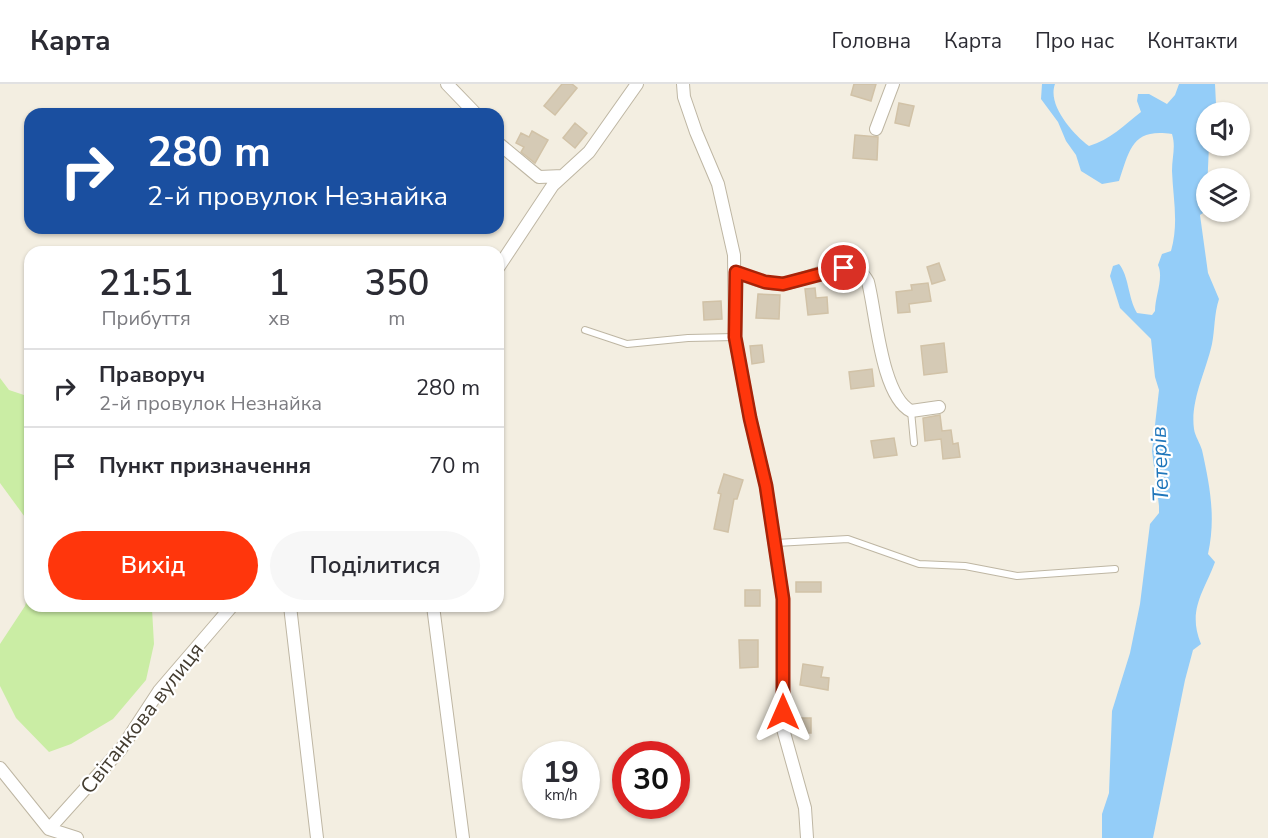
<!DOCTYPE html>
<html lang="uk">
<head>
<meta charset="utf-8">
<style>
	body { margin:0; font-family:"Nunito Sans",sans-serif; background:#f7f7f7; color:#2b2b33; height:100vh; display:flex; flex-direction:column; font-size:22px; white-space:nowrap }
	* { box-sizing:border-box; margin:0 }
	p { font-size:20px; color:#7c7c81 }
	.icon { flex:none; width:33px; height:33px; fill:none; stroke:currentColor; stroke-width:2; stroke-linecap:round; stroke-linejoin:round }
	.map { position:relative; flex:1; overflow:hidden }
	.drawer { position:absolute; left:24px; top:162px; width:480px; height:366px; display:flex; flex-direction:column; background:#fff; border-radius:18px; box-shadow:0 2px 4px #0004 }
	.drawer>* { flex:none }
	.top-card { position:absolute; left:24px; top:24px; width:480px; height:126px; border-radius:18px; box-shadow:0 2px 4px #0004; background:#1a4fa0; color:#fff; overflow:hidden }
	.fabs { position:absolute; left:1196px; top:18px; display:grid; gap:12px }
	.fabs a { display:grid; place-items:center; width:54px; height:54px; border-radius:50%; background:#fff; box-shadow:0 2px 4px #0004; font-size:30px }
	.speed { position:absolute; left:522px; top:657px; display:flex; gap:12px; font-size:30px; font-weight:700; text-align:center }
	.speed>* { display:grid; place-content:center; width:78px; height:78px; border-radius:50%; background:#fff; box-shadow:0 2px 4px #0004; line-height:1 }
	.speed small { font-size:15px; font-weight:400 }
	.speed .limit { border:9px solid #d22; background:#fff; color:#111 }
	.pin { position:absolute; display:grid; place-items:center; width:51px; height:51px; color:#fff; margin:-26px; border:3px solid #fff; border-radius:50%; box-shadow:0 2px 6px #0007 }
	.me { position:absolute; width:66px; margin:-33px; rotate:0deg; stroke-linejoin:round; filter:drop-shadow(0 0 4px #0008) }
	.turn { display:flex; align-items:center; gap:21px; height:126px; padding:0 24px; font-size:27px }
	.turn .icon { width:78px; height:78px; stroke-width:2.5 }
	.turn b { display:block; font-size:42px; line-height:51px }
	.eta { display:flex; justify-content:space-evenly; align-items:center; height:102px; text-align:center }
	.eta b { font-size:36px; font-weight:600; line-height:42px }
	.primary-button { display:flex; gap:12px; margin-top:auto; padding:12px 24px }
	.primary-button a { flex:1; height:69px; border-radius:36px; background:#ff360c; color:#fff; font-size:24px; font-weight:600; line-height:69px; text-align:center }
	.primary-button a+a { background:#f7f7f7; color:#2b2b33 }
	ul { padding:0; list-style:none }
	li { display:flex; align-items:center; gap:18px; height:78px; padding:0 24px; border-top:2px solid #e1e1e2 }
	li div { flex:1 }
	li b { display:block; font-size:22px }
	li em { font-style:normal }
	header { display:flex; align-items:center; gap:36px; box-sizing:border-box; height:84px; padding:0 30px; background:#fff; border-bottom:2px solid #e1e1e2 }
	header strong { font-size:28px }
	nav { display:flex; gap:33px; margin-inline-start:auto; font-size:21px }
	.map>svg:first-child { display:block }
	.green { fill:#caeda4 }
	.water { fill:#94cdf8 }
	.building { fill:#d5cab5; stroke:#d1c2a7; stroke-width:1.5 }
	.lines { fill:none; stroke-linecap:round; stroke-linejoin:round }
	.lane-casing { stroke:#beb6a3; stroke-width:8 }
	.street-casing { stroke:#beb6a3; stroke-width:14 }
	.lane { stroke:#fff; stroke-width:6 }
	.street { stroke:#fff; stroke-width:12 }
	.route-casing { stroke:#a62308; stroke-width:15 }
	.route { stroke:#ff360c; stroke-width:10 }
	.labels { text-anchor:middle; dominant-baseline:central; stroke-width:4.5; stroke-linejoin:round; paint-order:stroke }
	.street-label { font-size:21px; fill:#443d31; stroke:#fff }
	.water-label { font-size:22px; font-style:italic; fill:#1f76bb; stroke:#fff }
</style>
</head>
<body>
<header>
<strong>Карта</strong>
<nav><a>Головна</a><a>Карта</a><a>Про нас</a><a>Контакти</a></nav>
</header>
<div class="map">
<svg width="1268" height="754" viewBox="0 0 1268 754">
	<rect width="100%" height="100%" fill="#f3eee1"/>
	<!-- green -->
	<path class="green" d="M0,294L9,306L30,313V440L0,399Z
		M30,504V522H155L152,525L154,560L146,596L113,635L71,660L49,668L16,634L0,602V560L25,522Z"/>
	<!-- water -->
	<path class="water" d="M1042,0H1055C1047,21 1073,50 1089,62C1110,56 1124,41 1141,28L1137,17L1138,10H1149L1167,20L1175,11L1179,0H1215L1216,20L1213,28H1206V62H1209L1206,127L1200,131L1208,189L1219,215C1214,230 1215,245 1212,260C1206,287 1190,317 1194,345C1195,352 1200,359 1202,366C1210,402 1216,434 1208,470L1215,478C1204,508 1187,526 1201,560L1193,566L1185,596L1153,754H1102V730L1109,709L1112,627L1130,569L1140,520L1150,440L1159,429V422L1152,367L1159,306L1155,293L1151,255L1120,224L1110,192L1113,182L1119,180C1129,192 1128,214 1137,229L1152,231L1155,227C1155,212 1164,194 1158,181L1162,170L1171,167C1179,139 1173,115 1172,87C1172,73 1176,63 1172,50C1132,44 1130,65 1119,97L1102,100L1081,87L1076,71L1066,57L1058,38L1041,15Z"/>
	<!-- building -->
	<path class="building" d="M562,0H572L577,4L555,31L544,22Z
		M854,0H876L871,17L851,11Z
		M899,19L914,22L909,42L895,39Z
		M575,39L587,49L575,64L563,54Z
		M532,47L548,56L535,79L521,68L524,63L516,59L521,49L529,53Z
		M855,51L878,53L877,76L853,74Z
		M939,179L945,196L932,200L927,183Z
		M928,199L931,217L909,220L910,228L898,229L896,208L912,206L911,201Z
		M815,204L816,214L827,213L828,229L808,231L805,205Z
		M758,210L780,211L779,235L756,234Z
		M721,217L722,235L704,236L703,218Z
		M944,259L947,288L924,291L921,262Z
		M762,261L764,278L752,280L750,262Z
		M872,285L874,302L851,305L849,288Z
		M940,331L942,347L951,346L953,360L958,359L960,373L943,375L941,355L925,357L923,334Z
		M894,354L897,371L874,374L871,357Z
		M724,390L743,396L737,415H734L728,448L714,445L721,410L718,409Z
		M796,498H821V508H796Z
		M745,506H760V522H745Z
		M739,556H758V583L740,584Z
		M803,580L823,583L821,593L829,594L828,606L800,601Z
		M797,634H811V649H796Z"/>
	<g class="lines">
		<!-- lane casing -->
		<g class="lane-casing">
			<path id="lane" d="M585,246L627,260L688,254L735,253
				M911,327L914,359
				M776,459L848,455L919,480L965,482L1017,492L1115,485"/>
		</g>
		<!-- street casing -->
		<g class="street-casing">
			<path id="street" d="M447,0L476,30
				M683,0L684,13L696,48L718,100L734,171L735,253L750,334L766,402L783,515V645L805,724L807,754
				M876,45L893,0
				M498,59L539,93L563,92
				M498,184L553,101L589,68L637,0
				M736,188C751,194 765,200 781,200C806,199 852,166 868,198C876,228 881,312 911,327L939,323
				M290,522L317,754
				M433,522L463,754
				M0,684L49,745L77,754
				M49,745L121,665L159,607L232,522"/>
		</g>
		<!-- lane -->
		<use href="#lane" class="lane"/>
		<!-- street -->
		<use href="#street" class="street"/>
	</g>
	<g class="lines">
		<!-- route casing -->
		<g class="route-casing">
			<path id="route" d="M783,628V515L766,402L750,334L735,253L736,188L765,198L783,200L844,184"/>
		</g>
		<!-- route -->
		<use href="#route" class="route"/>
	</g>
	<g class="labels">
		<!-- street labels -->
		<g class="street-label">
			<text transform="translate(142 634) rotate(-52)">Світанкова вулиця</text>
		</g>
		<!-- water labels -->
		<g class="water-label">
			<text transform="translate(1160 380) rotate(-92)">Тетерів</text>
		</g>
	</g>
</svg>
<div class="fabs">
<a><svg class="icon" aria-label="sound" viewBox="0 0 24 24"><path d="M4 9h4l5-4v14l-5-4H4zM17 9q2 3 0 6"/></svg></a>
<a><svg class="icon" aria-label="layers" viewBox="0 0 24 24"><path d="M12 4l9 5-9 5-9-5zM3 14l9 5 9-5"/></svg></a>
</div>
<div class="speed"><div>19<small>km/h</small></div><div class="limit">30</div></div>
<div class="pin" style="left:844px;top:184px;background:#d93025"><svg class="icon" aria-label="arrive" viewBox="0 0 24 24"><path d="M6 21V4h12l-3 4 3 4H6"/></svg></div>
<svg class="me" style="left:783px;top:628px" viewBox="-20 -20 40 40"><path d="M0-17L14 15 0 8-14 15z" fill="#ff360c" stroke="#fff" stroke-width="4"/></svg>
<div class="top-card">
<div class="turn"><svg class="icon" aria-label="right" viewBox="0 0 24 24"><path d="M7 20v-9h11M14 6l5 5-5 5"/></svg><div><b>280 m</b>2-й провулок Незнайка</div></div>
</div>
<section class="drawer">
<div class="eta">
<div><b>21:51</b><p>Прибуття</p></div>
<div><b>1</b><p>хв</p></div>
<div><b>350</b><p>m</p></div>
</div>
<ul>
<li><svg class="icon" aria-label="right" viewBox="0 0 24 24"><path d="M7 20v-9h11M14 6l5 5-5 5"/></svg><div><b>Праворуч</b><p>2-й провулок Незнайка</p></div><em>280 m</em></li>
<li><svg class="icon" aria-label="arrive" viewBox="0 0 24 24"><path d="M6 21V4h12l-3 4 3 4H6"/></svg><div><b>Пункт призначення</b></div><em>70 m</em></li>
</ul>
<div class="primary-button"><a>Вихід</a><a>Поділитися</a></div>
</section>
</div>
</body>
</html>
